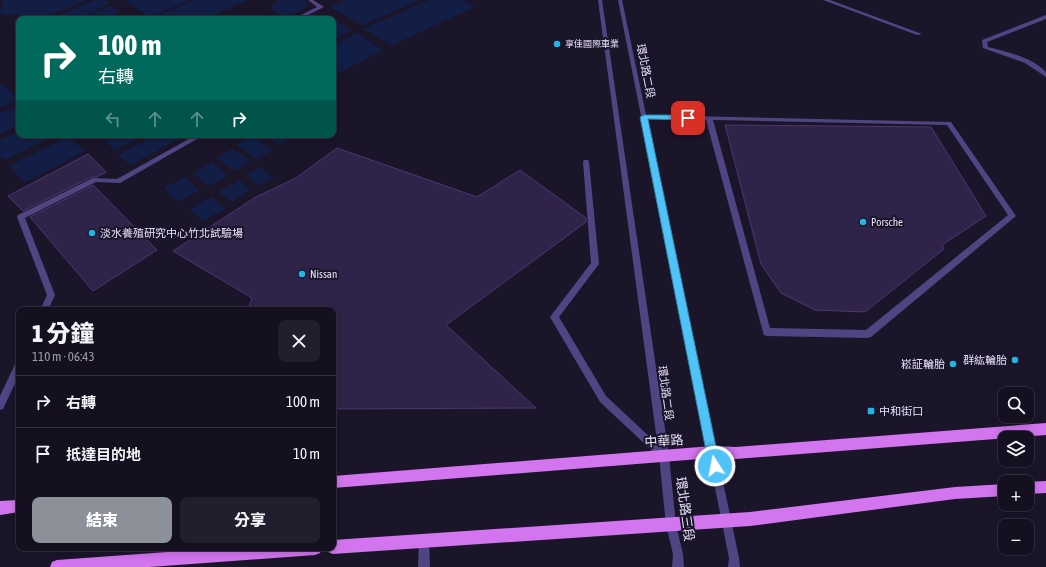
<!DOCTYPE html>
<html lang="zh-TW">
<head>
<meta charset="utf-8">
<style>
	body { margin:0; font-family:"Asap Condensed","Noto Sans TC",sans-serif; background:#211e2d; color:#f1f3f6; height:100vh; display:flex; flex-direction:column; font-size:15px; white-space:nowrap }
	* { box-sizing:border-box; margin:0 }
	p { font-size:13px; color:#9d9da5 }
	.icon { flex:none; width:22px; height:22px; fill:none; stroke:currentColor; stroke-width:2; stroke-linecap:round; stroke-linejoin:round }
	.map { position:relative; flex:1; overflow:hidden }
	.drawer { position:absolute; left:16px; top:307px; width:320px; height:244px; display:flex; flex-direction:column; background:#141020; border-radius:8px; box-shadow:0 2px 10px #0003,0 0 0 1px #33303e }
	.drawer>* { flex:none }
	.guide { position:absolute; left:16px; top:16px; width:320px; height:122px; border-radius:8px; box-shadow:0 2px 10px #0003,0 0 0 1px #33303e; background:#00695c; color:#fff; overflow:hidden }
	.buttons { position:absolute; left:998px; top:387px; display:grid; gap:8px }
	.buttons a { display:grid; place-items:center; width:36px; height:36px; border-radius:8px; background:#141020; box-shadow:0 2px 10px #0003,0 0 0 1px #33303e; font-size:20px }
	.pin { position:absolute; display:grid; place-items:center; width:34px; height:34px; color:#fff; margin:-17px; border-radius:8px; box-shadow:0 2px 6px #0006 }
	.me { position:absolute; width:44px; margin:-22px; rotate:349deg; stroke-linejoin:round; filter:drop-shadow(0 0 3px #0008) }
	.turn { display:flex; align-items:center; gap:14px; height:84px; padding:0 16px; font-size:18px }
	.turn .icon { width:52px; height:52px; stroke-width:2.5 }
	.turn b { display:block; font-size:28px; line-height:34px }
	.lanes { display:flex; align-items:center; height:38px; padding:0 16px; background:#0003; justify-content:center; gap:20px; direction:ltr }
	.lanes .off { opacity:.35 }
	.round { display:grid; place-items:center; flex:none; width:42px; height:42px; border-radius:8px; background:#211e2d }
	.overview { display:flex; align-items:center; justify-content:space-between; height:68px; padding:0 16px }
	h1 { font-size:24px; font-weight:800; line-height:30px }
	.button { display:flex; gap:8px; margin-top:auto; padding:8px 16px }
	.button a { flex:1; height:46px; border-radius:8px; background:#8c9099; color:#fff; font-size:16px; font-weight:800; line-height:46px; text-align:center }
	.button a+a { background:#211e2d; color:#f1f3f6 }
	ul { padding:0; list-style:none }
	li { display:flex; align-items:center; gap:12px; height:52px; padding:0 16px; border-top:1px solid #33303e }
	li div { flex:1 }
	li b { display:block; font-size:15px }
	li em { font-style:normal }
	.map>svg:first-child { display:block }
	.water { fill:#121e45 }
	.building { fill:#302349; stroke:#4b3772 }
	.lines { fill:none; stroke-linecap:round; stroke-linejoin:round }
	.service { fill:#504583; fill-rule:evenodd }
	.minor { fill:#504583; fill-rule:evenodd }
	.tertiary { fill:#504583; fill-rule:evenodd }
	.primary { fill:#d275ef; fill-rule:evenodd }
	.route { fill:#4fc3f7; stroke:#337fa1 }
	.poi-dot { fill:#23b6e5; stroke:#1b152a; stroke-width:1.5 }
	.labels { text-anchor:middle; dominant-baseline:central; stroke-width:4; stroke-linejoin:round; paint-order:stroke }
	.far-poi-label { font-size:9px; fill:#e8e1fb; stroke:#1b152a; text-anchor:start }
	.street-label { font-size:11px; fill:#e8e1fb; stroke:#1b152a }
	.poi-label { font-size:11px; fill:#e8e1fb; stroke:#1b152a; text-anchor:start }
	.near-street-label { font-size:13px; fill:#e8e1fb; stroke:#1b152a }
</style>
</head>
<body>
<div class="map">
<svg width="1046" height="567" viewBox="0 0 1046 567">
	<rect width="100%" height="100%" fill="#1b152a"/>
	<!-- water -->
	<path class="water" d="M3,0H89L47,16L0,14Z
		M95,0H104L110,3C95,10 72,26 56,16Z
		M124,0H189L150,17Z
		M195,0H248L204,19H149Z
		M279,0H305L307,5C301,15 277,20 271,8L275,2Z
		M346,0H420L362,25L329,7Z
		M430,0H463L475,7L392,45L363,29Z
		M111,6L120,12L101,19H78Z
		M333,20L352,30L333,40Z
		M357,33L383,50L333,76V46Z
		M3,84L19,100L0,108V85Z
		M19,105V125L0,134V113Z
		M19,131V135H56L5,160L0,156V140Z
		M118,135H144L116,150L105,142Z
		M157,135H186L130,165L118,155Z
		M263,135H285L290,138L278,145Z
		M252,136L272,150L257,159L236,145Z
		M68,137L85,151L25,182L9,166Z
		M232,149L251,161L235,171L216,158Z
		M212,162L228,176L209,186L193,173Z
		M260,167L274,178L260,186L246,174Z
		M185,177L199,191L177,202L164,188Z
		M239,180L251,190L231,202L219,191Z
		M212,197L225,209L202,221L190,209Z"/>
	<!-- building -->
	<path class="building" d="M725,125L931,127L986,216L942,245L944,249L865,312L815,310L781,293L761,264Z
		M337,148L477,197L520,170L586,218V222L446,325L536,408L333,409V310H248L252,298L173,251L256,197L296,178Z
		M88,154L106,172L97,177H92L23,211L8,196Z
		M93,185L157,250L93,291L30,217Z"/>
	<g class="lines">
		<!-- service -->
		<path class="service" d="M308,0H313L324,7L300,19H293L317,7Z
			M1046,15V19L987,42L988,47C1007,52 1032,57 1046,72V77L1025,63L983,48L982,40Z
			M644,115L951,122L1016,216L871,337L868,338L767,336L764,335L763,332L706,120L642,118L641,117ZM713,120L947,125L1008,215L866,330L770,328Z
			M196,135H204L120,183L96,182L25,218L55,295L48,310H40L47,295L17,217L18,215L93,178L117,179Z
			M584,160H588L589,162L599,264L559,317L606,396L667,453L669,456L667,459L664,461L661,459L600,402L550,317L591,263L583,162Z
			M19,361V375L3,409L0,410V396L16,362Z
			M424,535L428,536L429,540L430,567H418L419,540L420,536Z"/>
		<!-- minor -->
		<path class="minor" d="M823,0H830L922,34L917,35Z"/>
		<!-- tertiary -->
		<path class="tertiary" d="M598,0H602L669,456L676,525L683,554L684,567H672L673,554L666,525L659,456Z
			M618,0H622L739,558L740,567H728L729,558Z"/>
		<!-- primary -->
		<path class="primary" d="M1046,423V435L736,459L712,458L333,488V476L712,446L736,447Z
			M1046,481V493L1027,494L1026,482Z
			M1005,484V496L955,499L750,526L333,554L328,552L327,548H333V540L750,512L955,487Z
			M19,500V512L0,515V501Z
			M222,548H322L320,553L315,555L150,567H50L52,562L57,560Z"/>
	</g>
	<!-- route -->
	<path class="route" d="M644,115H688L691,118L688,120L648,119L720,466L719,470L715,471L711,470L709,466L640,117Z"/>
	<!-- markers -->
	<g class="poi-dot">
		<circle cx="557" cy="44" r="4"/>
		<circle cx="863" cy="222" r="4"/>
		<circle cx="92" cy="233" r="4"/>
		<circle cx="302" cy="274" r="4"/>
		<circle cx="1015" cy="360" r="4"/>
		<circle cx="953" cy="364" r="4"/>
		<rect x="867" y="407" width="8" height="8" rx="2"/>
	</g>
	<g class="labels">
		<!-- far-poi labels -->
		<g class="far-poi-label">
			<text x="565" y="44">享佳國際車業</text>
		</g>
		<!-- street labels -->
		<g class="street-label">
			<text transform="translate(646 71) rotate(79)">環北路二段</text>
			<text transform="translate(666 393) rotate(82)">環北路二段</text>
		</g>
		<!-- poi labels -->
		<g class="poi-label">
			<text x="871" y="222">Porsche</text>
			<text x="100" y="233">淡水養殖研究中心竹北試驗場</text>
			<text x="310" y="274">Nissan</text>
			<text x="1007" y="360" text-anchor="end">群紘輪胎</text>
			<text x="945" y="364" text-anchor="end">崧証輪胎</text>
			<text x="879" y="411">中和街口</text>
		</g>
		<!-- near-street labels -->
		<g class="near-street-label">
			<text transform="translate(664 441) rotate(-4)">中華路</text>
			<text transform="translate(685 509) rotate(82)">環北路三段</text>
		</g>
	</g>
</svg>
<div class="buttons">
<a><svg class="icon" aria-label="search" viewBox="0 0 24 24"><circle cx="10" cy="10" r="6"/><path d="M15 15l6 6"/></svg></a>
<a><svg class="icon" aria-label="layers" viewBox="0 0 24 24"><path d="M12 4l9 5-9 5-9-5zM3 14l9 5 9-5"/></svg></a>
<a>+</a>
<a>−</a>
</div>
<div class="pin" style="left:688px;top:118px;background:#d93025"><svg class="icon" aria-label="arrive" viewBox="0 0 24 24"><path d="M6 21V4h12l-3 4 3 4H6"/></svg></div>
<svg class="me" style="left:715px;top:466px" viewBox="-20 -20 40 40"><circle r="17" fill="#4fc3f7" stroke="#fff" stroke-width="3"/><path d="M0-11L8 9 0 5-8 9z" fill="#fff"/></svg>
<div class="guide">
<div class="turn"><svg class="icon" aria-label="right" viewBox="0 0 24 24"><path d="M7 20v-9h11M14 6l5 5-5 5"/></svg><div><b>100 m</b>右轉</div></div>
<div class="lanes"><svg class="icon off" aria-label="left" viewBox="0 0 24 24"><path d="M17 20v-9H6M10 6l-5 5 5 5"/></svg><svg class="icon off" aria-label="ahead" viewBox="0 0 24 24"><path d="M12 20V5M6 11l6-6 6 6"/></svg><svg class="icon off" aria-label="ahead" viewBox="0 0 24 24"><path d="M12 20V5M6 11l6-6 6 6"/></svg><svg class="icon" aria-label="right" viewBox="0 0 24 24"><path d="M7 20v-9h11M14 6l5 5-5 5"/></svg></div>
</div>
<section class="drawer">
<div class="overview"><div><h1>1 分鐘</h1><p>110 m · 06:43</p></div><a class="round"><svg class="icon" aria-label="close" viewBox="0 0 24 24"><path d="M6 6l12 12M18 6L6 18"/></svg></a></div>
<ul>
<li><svg class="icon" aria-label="right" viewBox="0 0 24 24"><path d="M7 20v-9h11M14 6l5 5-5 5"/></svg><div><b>右轉</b></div><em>100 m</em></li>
<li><svg class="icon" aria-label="arrive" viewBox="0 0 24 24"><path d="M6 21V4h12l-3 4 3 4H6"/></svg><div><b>抵達目的地</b></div><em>10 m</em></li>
</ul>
<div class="button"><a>結束</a><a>分享</a></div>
</section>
</div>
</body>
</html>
